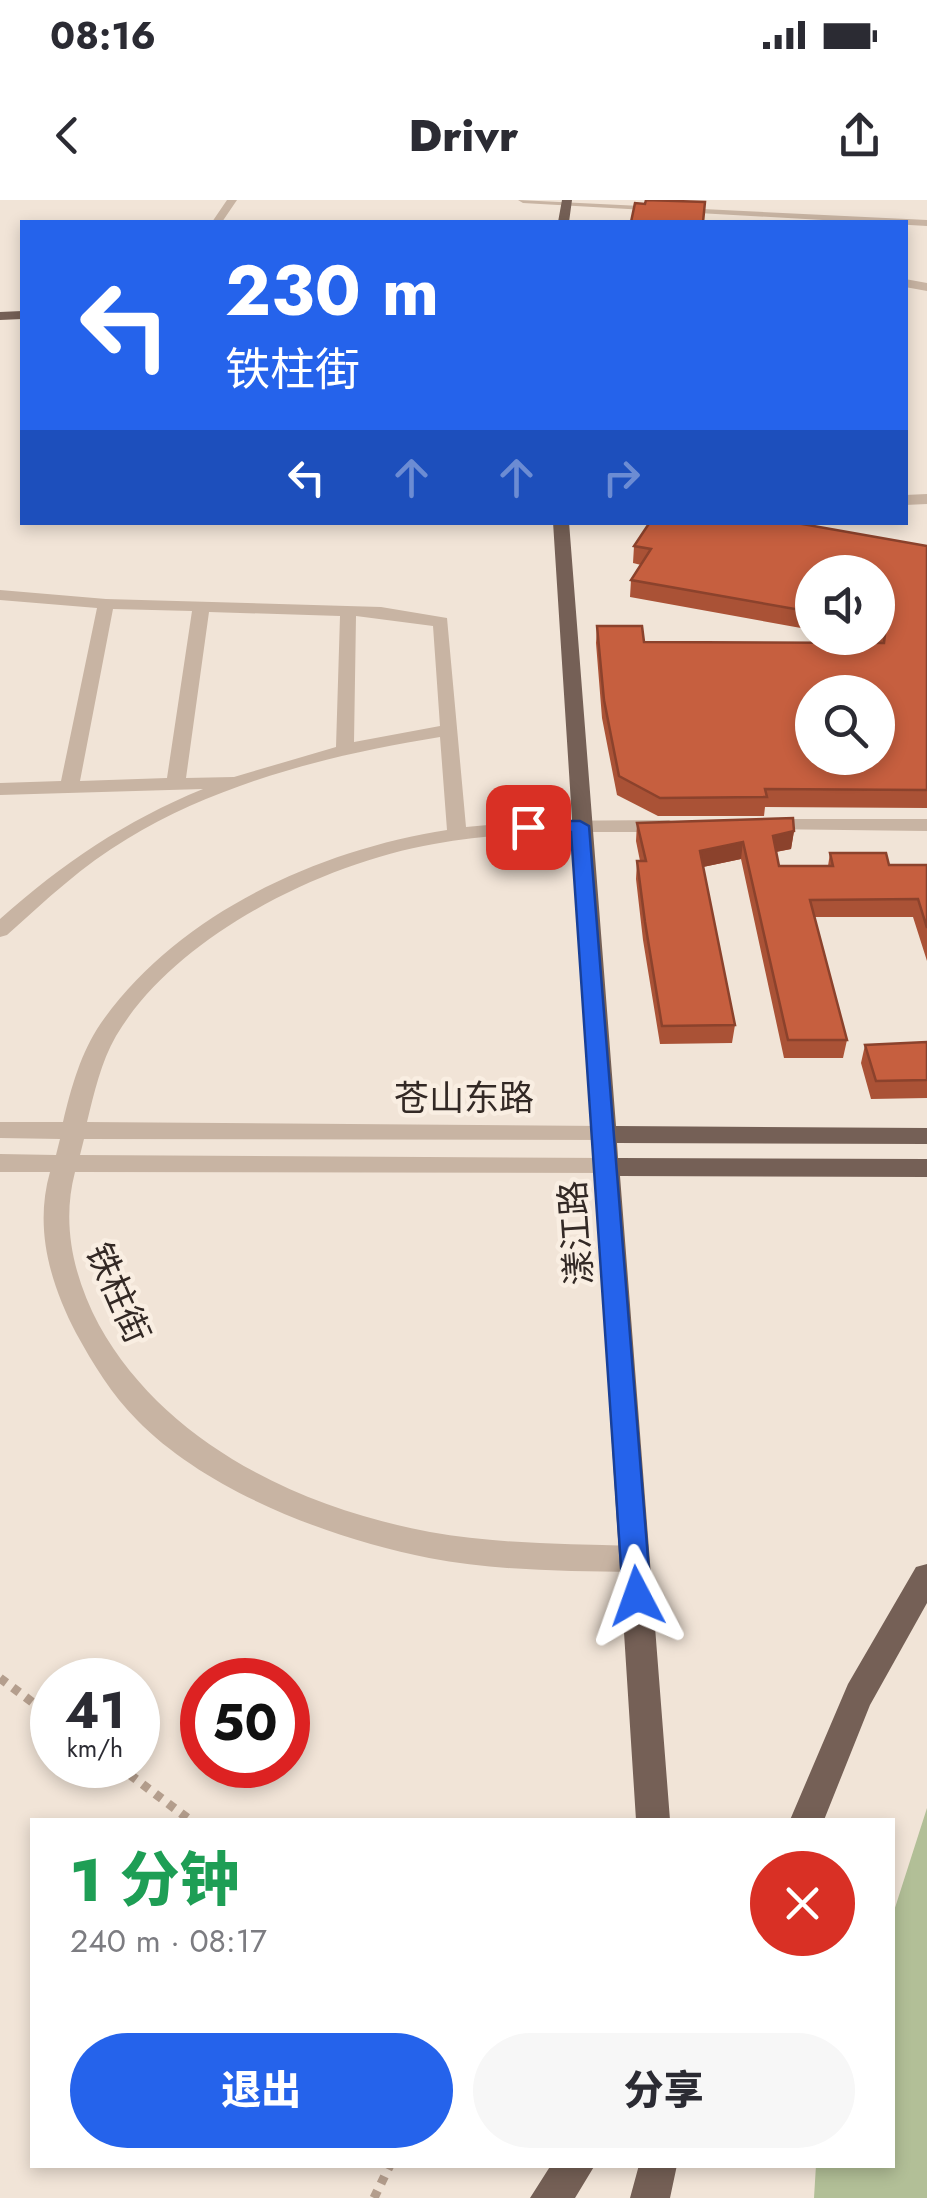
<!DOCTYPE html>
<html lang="zh">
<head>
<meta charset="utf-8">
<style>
	body { margin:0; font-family:Jost,"Noto Sans SC",sans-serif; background:#f7f7f7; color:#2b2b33; height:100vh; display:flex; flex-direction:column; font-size:38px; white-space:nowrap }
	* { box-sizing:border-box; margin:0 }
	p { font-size:32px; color:#7c7c81 }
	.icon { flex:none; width:55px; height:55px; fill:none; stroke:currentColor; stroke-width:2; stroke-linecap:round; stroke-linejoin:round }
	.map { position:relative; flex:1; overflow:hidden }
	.panel { position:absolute; left:30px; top:1618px; width:865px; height:350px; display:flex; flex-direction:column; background:#fff; border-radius:0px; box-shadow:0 5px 15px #0003 }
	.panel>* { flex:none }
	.guide { position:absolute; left:20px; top:20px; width:888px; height:305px; border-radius:0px; box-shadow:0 5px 15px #0003; background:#2563eb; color:#fff; overflow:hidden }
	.tools { position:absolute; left:795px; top:355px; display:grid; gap:20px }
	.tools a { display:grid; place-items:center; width:100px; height:100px; border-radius:50%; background:#fff; box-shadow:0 5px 15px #0003; font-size:50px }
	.speed { position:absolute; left:30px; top:1458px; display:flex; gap:20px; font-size:50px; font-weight:700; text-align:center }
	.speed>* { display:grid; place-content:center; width:130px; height:130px; border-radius:50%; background:#fff; box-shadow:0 5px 15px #0003; line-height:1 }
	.speed small { font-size:25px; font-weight:400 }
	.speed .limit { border:15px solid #d22; background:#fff; color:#111 }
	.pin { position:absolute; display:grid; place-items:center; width:85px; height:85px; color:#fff; margin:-42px; border-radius:20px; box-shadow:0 5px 15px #0006 }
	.me { position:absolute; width:110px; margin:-55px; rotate:356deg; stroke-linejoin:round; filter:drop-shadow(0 0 8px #0008) }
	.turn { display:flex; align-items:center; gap:35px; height:210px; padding:0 40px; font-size:45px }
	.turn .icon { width:130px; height:130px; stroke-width:2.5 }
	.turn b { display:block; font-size:70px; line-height:85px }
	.lanes { display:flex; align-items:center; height:95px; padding:0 40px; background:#0003; justify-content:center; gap:50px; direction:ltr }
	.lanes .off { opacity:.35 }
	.round { display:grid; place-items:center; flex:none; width:105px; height:105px; border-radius:52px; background:#f7f7f7 }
	.headline { display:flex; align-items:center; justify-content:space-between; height:170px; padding:0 40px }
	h1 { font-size:60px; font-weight:800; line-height:75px; color:#1e9e55 }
	.primary-button { display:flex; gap:20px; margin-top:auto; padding:20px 40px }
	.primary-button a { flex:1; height:115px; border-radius:60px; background:#2563eb; color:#fff; font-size:40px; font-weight:800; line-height:115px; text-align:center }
	.primary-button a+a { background:#f7f7f7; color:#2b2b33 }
	.status { display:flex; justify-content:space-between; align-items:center; height:70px; padding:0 50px; background:#fff; direction:ltr }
	.status svg { height:28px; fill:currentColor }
	header { display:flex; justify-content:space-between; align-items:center; height:130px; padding:0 40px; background:#fff; font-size:45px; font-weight:800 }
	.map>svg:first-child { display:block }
	.green { fill:#b2bf97 }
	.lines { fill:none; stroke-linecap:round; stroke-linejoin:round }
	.path { stroke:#b49e8d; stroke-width:9; stroke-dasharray:8 8; stroke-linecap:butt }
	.minor { fill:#c8b4a3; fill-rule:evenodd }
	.major { fill:#756056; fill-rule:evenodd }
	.wall { fill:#aa5236 }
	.shaded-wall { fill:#8b422c }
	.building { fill:#c65f3f; stroke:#8b422c; stroke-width:2.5; fill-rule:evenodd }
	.route { fill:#2563eb; stroke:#184099; stroke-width:2.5 }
	.labels { text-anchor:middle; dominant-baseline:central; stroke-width:9; stroke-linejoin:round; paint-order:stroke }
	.street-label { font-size:35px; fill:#332925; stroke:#f9eee2 }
</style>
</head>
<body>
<div class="status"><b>08:16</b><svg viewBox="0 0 49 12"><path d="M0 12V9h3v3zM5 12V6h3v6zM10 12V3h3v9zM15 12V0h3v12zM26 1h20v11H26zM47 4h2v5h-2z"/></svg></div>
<header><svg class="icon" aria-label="back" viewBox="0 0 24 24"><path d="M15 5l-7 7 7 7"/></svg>Drivr<svg class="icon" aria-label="share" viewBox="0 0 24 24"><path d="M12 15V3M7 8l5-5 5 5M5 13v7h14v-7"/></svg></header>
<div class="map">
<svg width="927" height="1998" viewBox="0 0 927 1998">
	<rect width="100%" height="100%" fill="#f1e4d7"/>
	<!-- green -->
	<path class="green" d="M927,1608V1998H814L816,1965H892L893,1714Z"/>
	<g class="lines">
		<!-- path -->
		<path class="path" d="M0,1478L52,1517
			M117,1565L190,1620
			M374,1998L390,1965"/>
		<!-- minor -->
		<path class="minor" d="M227,0H237L222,22H212Z
			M518,0L927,20V26L523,3Z
			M905,79L927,83V91L905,87Z
			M927,294V304L905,305V295Z
			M0,390L106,399L381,407L447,418L466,627L531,621L669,620L679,626L669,632C590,632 512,630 434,644C323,663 175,736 116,836C101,862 94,893 87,922L604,926L616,934L613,940L84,939L80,955L606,958L615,961L618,967L615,973L75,972C61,1025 74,1078 99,1125C165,1244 301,1308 430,1332C497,1344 566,1344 634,1346L645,1350L649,1359L645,1368L634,1372C566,1371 496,1371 429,1358C332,1339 207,1292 137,1220C112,1195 93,1164 76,1133C50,1083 34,1028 50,972H0V954L56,955L60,939L0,938V922H63C71,888 81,852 101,823C178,713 319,650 447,630L440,537C334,554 221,582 127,639C83,665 46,700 7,735L0,737V719C63,663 125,621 203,589L0,595V583L61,581L97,408L0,400ZM113,409L192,411L167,578L80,581ZM209,412L340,416L336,547L234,577L186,578ZM356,416L433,426L440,526L354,542Z
			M759,619H927V631L752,629L749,625Z"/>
		<!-- major -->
		<path class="major" d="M562,0H572L569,22H558Z
			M22,111V119L0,120V112Z
			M553,322H569L616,926L927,928V944L617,943L618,958L927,959V977L620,976L670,1620H636Z
			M927,1364V1403L870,1505L824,1620H790L848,1484L916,1367Z
			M551,1965H595L575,1998H530Z
			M639,1965H677L670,1998H630Z"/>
	</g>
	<!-- wall -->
	<path class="wall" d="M634,346H927V608L765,607L764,616H658L617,595L602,518L596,443L597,426L644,442L883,443L854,438H878V372H812V430L630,397L631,380L641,365L633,363Z
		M637,623L794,631L791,649L776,652L779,666H828L830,653L889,665H927V761L913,717H814L847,840L843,858H784L741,659L703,667L735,825L732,843L660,844L643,740L636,679L637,661H640L636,641Z
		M927,842V898L871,899L861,863L865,845Z"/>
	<!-- shaded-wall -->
	<path class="shaded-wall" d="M794,631L791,649L770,653L773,636Z
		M743,642L741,659L698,668L700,651Z"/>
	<!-- building -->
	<path class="building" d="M646,0L705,2L703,22H631L635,3L645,4Z
		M650,322H791L927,346V590L765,589L767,597L660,598L619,576L604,500L597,426H642L644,442L884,443L886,425L878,424V372H812V412L631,380L651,349L634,346ZM812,492H878V558H812Z
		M793,618L794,631L773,636L779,666H833L830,653H886L889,665H927V728L918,699L810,700L847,840H788L743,642L700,651L735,825L662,826L645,722L637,661H646L637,623Z
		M927,842V880L876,881L865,845Z"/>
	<!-- route -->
	<path class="route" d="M528,621H580L589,626L651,1396L647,1405L637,1409L627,1405L623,1396L571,632L522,631L520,627Z"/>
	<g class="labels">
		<!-- street labels -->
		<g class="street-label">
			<text x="464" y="898">苍山东路</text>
			<text transform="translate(576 1033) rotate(-94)">漾江路</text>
			<text transform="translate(118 1093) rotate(66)">铁柱街</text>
		</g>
	</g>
</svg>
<div class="tools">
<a><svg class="icon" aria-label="sound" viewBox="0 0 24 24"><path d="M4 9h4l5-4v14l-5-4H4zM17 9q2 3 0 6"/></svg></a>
<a><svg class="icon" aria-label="search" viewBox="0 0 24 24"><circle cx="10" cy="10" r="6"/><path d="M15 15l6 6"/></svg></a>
</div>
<div class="speed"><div>41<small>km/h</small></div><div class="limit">50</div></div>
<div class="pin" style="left:528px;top:627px;background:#d93025"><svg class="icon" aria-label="arrive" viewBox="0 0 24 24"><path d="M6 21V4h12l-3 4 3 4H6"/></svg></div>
<svg class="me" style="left:637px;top:1396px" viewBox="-20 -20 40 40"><path d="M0-17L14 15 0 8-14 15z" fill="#2563eb" stroke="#fff" stroke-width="4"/></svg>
<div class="guide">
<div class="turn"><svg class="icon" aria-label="left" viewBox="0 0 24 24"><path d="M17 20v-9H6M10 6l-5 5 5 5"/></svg><div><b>230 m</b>铁柱街</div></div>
<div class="lanes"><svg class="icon" aria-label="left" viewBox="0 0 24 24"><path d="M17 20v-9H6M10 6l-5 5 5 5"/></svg><svg class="icon off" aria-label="ahead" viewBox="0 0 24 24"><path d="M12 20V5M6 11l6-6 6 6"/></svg><svg class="icon off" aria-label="ahead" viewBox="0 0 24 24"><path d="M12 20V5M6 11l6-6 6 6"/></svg><svg class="icon off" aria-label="right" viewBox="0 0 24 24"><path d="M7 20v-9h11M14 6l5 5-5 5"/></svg></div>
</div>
<section class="panel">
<div class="headline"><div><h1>1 分钟</h1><p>240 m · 08:17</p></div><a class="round" style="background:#d93025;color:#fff"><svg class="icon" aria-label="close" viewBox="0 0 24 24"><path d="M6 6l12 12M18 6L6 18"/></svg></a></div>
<div class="primary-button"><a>退出</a><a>分享</a></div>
</section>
</div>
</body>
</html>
